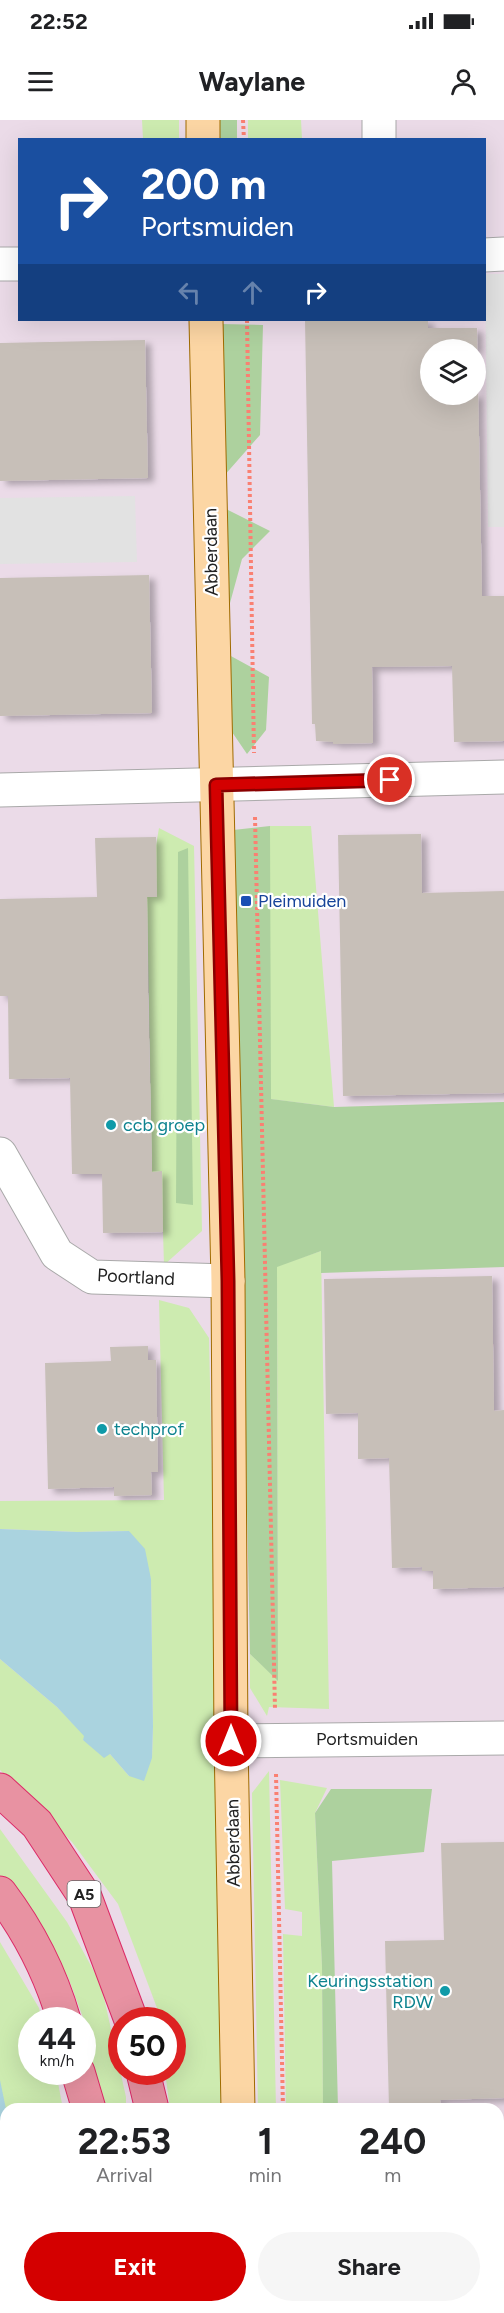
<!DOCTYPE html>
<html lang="en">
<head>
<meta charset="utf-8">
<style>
	body { margin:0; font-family:Figtree,sans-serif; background:#f6f6f6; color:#202124; height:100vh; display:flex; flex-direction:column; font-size:22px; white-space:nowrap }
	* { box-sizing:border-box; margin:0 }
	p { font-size:20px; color:#757577 }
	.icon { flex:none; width:33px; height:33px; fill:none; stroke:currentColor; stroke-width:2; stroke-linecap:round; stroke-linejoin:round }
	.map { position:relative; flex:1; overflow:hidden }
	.details { position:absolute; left:0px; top:1983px; width:504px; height:210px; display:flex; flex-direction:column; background:#fff; border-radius:18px 18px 0 0; box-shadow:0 6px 24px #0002 }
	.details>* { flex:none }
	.guide { position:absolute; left:18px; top:18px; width:468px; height:183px; border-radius:0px; box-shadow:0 6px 24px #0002; background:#1a4fa0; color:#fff; overflow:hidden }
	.tools { position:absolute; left:420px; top:219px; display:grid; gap:12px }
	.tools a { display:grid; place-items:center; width:66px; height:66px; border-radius:50%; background:#fff; box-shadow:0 6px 24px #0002; font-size:30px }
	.speed { position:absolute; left:18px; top:1887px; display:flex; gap:12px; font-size:30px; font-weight:700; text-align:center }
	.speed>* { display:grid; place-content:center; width:78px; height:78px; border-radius:50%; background:#fff; box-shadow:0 6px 24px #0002; line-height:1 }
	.speed small { font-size:15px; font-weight:400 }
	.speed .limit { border:9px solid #d22; background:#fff; color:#111 }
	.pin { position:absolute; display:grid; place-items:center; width:51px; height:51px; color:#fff; margin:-26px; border:3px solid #fff; border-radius:50%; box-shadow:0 2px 6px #0007 }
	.me { position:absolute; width:66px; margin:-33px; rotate:0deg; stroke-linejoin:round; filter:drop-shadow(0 0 4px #0008) }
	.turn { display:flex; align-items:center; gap:21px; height:126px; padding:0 24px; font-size:27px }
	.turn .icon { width:78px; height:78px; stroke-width:2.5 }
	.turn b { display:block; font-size:42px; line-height:51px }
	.lanes { display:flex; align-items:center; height:57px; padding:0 24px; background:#0003; justify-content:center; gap:30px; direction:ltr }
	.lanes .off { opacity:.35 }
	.eta { display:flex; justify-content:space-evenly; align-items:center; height:102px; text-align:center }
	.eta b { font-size:36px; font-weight:700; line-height:42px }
	.cta { display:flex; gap:12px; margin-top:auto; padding:12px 24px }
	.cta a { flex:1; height:69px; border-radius:36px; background:#d40000; color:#fff; font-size:24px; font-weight:700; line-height:69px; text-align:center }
	.cta a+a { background:#f6f6f6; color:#202124 }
	.status { display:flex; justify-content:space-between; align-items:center; height:42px; padding:0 30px; background:#fff; direction:ltr }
	.status svg { height:16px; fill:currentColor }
	header { display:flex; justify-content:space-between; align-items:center; height:78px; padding:0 24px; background:#fff; font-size:27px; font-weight:700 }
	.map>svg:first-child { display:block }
	.industrial { fill:#ebdbe8; fill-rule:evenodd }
	.grass { fill:#cdebb0 }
	.forest { fill:#add19e }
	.parking { fill:#e2e2e2 }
	.water { fill:#aad3df }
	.building { fill:#c7bfb8; fill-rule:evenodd; filter:url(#shadow) }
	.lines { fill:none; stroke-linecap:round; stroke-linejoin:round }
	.minor-casing { stroke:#a9a9a9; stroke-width:35 }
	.major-casing { stroke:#a06b00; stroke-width:35 }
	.highway-casing { stroke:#dc2a67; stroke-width:35 }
	.path { stroke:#fa8072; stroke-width:4; stroke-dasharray:3 3; stroke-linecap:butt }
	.minor { stroke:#fff; stroke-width:33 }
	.major { stroke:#fcd6a4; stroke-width:33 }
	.highway { stroke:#e892a2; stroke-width:33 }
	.route-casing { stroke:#8a0000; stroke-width:15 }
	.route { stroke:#d40000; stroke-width:10 }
	.transit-dot { fill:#1a4fb4; stroke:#fff; stroke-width:2 }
	.culture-dot { fill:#0f9aa8; stroke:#fff; stroke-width:2 }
	.labels { text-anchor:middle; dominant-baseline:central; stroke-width:4.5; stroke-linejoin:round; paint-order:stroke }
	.shield { fill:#fff; stroke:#646464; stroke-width:1.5 }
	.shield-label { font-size:16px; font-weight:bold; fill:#222 }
	.street-label { font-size:18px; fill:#222; stroke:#fff }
	.transit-label { font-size:18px; fill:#164399; stroke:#fff; text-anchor:start }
	.culture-label { font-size:18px; fill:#0d838f; stroke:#fff; text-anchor:start }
</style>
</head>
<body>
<div class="status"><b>22:52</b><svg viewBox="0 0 49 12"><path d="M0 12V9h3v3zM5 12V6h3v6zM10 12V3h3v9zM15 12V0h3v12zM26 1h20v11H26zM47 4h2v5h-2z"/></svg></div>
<header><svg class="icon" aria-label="menu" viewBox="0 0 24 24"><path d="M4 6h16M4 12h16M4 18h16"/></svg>Waylane<svg class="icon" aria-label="person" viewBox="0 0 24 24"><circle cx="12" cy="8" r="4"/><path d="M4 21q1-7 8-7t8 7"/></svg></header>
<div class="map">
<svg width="504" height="2193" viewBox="0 0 504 2193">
	<defs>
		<filter id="shadow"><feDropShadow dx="6" dy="4" stdDeviation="3" flood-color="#0004"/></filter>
	</defs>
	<rect width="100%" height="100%" fill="#f2efe9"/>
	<!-- industrial -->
	<path class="industrial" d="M0,0H504V2193H0ZM20,20H484V200H20ZM430,230H476V274H430ZM32,1900H82V1952H32ZM122,1900H172V1952H122ZM6,1989H498V2187H6Z"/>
	<!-- grass -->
	<path class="grass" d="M142,0H179V19H143Z
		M248,0H301L302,19H248Z
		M270,706H311L334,987L270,979Z
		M159,708L194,726L202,1111L164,1145L163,1112L152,1052L147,777Z
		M321,1131L329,1589L269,1587L267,1596L250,1568V1534L278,1560L277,1146Z
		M159,1180L189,1188L209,1218L219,1674L221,1989H170L165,1952H172V1900H159L157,1888L118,1784L72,1722L0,1650V1539L57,1587L85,1616L83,1620L110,1634L129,1656L152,1638L153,1607L151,1459L129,1411L77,1412L0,1409V1381L164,1380Z
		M269,1651L276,1989H258L252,1673Z
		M280,1660L327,1668L315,1693L322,1847L323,1989H286L283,1814L302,1816V1792L285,1789Z
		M0,1709L67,1802L101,1864L126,1977V1989H98L85,1903L68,1857L0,1759Z
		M0,1822L39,1888L42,1900H32V1952H56L63,1989H6V2187H71V2193H0Z
		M176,2187H223V2193H176Z"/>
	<!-- forest -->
	<path class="forest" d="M219,0H237V19H220Z
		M221,204L263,205L260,315L223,357Z
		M222,387L270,411L242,439L227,494Z
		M229,535L269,557L266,610L247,634L232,612Z
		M270,706L271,979L334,987L504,982V1147L321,1153V1131L277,1147L278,1561L250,1534L233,710Z
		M188,728L193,1085L176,1083L178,732Z
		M331,1669H432L424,1732L332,1741L338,1989H323L322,1847L315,1693Z"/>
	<!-- parking -->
	<path class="parking" d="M485,154H504V407H488Z
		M135,376L137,442L0,444V378Z"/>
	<!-- water -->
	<path class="water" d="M0,1409L77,1412L129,1411L145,1429L151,1459L153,1607L152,1638L144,1661L129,1656L110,1634L104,1638L83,1620L84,1616L57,1587L0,1539Z
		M0,1960L6,1989V2187H13V2193H0Z"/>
	<!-- building -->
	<path class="building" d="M305,200H428V208H477L482,476H504V621L454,622L452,546L372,547L373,623L333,624V622L316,621L315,604H312ZM430,230H476V274H430Z
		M145,220L148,358L0,361V223Z
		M149,455L152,593L0,596V458Z
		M421,714L422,773L504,771V973L343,976L338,715Z
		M156,717L157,777H147L148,873L152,1052L162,1051L163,1112L103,1113L102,1054H72L70,958L9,959L8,876H0V779L97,777L95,718Z
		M492,1156L494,1291L504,1290V1467L433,1469V1451H422V1447L392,1448L389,1338L358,1339V1293L326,1294L324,1159Z
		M148,1226V1240H156L158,1352H151L152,1375L114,1376V1367L48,1369L45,1243L111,1241L110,1227Z
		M504,1722V1978L440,1980L441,1989H389L385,1821L444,1820L441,1723Z"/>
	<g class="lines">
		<!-- minor casing -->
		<g class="minor-casing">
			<path id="minor" d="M379,0V20
				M484,135L504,134
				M0,144H20
				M0,670L504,657
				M0,1034L57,1134L92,1157L228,1161
				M231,1621L504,1618"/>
		</g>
		<!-- major casing -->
		<g class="major-casing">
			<path id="major" d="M203,0V20
				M206,200L228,1161L231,1621L238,1989
				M243,2187V2193"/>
		</g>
		<!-- highway casing -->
		<g class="highway-casing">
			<path id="highway" d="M0,1670L37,1704L85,1777L131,1900
				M0,1773C28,1810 51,1855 64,1900
				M78,1952L89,1989
				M143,1952L152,1989
				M92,2187L93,2193
				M153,2187L154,2193"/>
		</g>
		<!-- path -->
		<path class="path" d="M243,0L244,20
			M247,200L254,633
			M255,697L275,1589
			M276,1654L283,1989
			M287,2187V2193"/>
		<!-- minor -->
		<use href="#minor" class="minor"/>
		<!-- major -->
		<use href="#major" class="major"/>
		<!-- highway -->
		<use href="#highway" class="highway"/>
	</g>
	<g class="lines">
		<!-- route casing -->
		<g class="route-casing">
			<path id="route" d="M231,1621L228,1161L216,665L390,660"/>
		</g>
		<!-- route -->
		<use href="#route" class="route"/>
	</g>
	<!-- markers -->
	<rect class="transit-dot" x="240" y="775" width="12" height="12" rx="3"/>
	<g class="culture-dot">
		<circle cx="111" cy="1005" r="6"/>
		<circle cx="102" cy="1309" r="6"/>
		<circle cx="445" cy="1871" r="6"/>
	</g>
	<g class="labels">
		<!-- shield labels -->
		<rect class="shield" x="67.5" y="1761" width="33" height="26" rx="4.5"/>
		<g class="shield-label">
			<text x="84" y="1774">A5</text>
		</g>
		<!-- street labels -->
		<g class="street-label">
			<text transform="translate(211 432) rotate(-91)">Abberdaan</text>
			<text transform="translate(136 1157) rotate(3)">Poortland</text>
			<text x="367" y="1619">Portsmuiden</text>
			<text transform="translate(233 1723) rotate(-91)">Abberdaan</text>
		</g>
		<!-- transit labels -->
		<g class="transit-label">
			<text x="258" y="781">Pleimuiden</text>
		</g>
		<!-- culture labels -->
		<g class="culture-label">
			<text x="123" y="1005">ccb groep</text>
			<text x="114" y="1309">techprof</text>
			<text x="433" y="1861" text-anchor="end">Keuringsstation<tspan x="433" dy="21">RDW</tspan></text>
		</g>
	</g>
</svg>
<div class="tools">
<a><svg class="icon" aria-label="layers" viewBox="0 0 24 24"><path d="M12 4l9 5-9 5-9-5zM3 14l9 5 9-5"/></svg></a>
</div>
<div class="speed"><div>44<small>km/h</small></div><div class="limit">50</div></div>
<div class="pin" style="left:390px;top:660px;background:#d93025"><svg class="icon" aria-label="arrive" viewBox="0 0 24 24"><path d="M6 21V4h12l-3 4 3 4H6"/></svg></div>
<svg class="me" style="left:231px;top:1621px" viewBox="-20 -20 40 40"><circle r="17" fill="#d40000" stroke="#fff" stroke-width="3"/><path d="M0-11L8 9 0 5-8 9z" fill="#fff"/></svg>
<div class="guide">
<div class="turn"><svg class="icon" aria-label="right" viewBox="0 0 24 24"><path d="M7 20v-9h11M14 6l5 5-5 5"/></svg><div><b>200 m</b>Portsmuiden</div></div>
<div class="lanes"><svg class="icon off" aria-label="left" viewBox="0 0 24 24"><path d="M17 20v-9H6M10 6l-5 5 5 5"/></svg><svg class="icon off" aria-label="ahead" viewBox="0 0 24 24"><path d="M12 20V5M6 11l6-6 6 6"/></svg><svg class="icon" aria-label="right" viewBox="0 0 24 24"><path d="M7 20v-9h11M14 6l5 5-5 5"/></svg></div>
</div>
<section class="details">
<div class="eta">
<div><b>22:53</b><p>Arrival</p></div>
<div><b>1</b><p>min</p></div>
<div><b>240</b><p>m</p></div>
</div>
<div class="cta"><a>Exit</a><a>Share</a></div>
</section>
</div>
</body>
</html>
